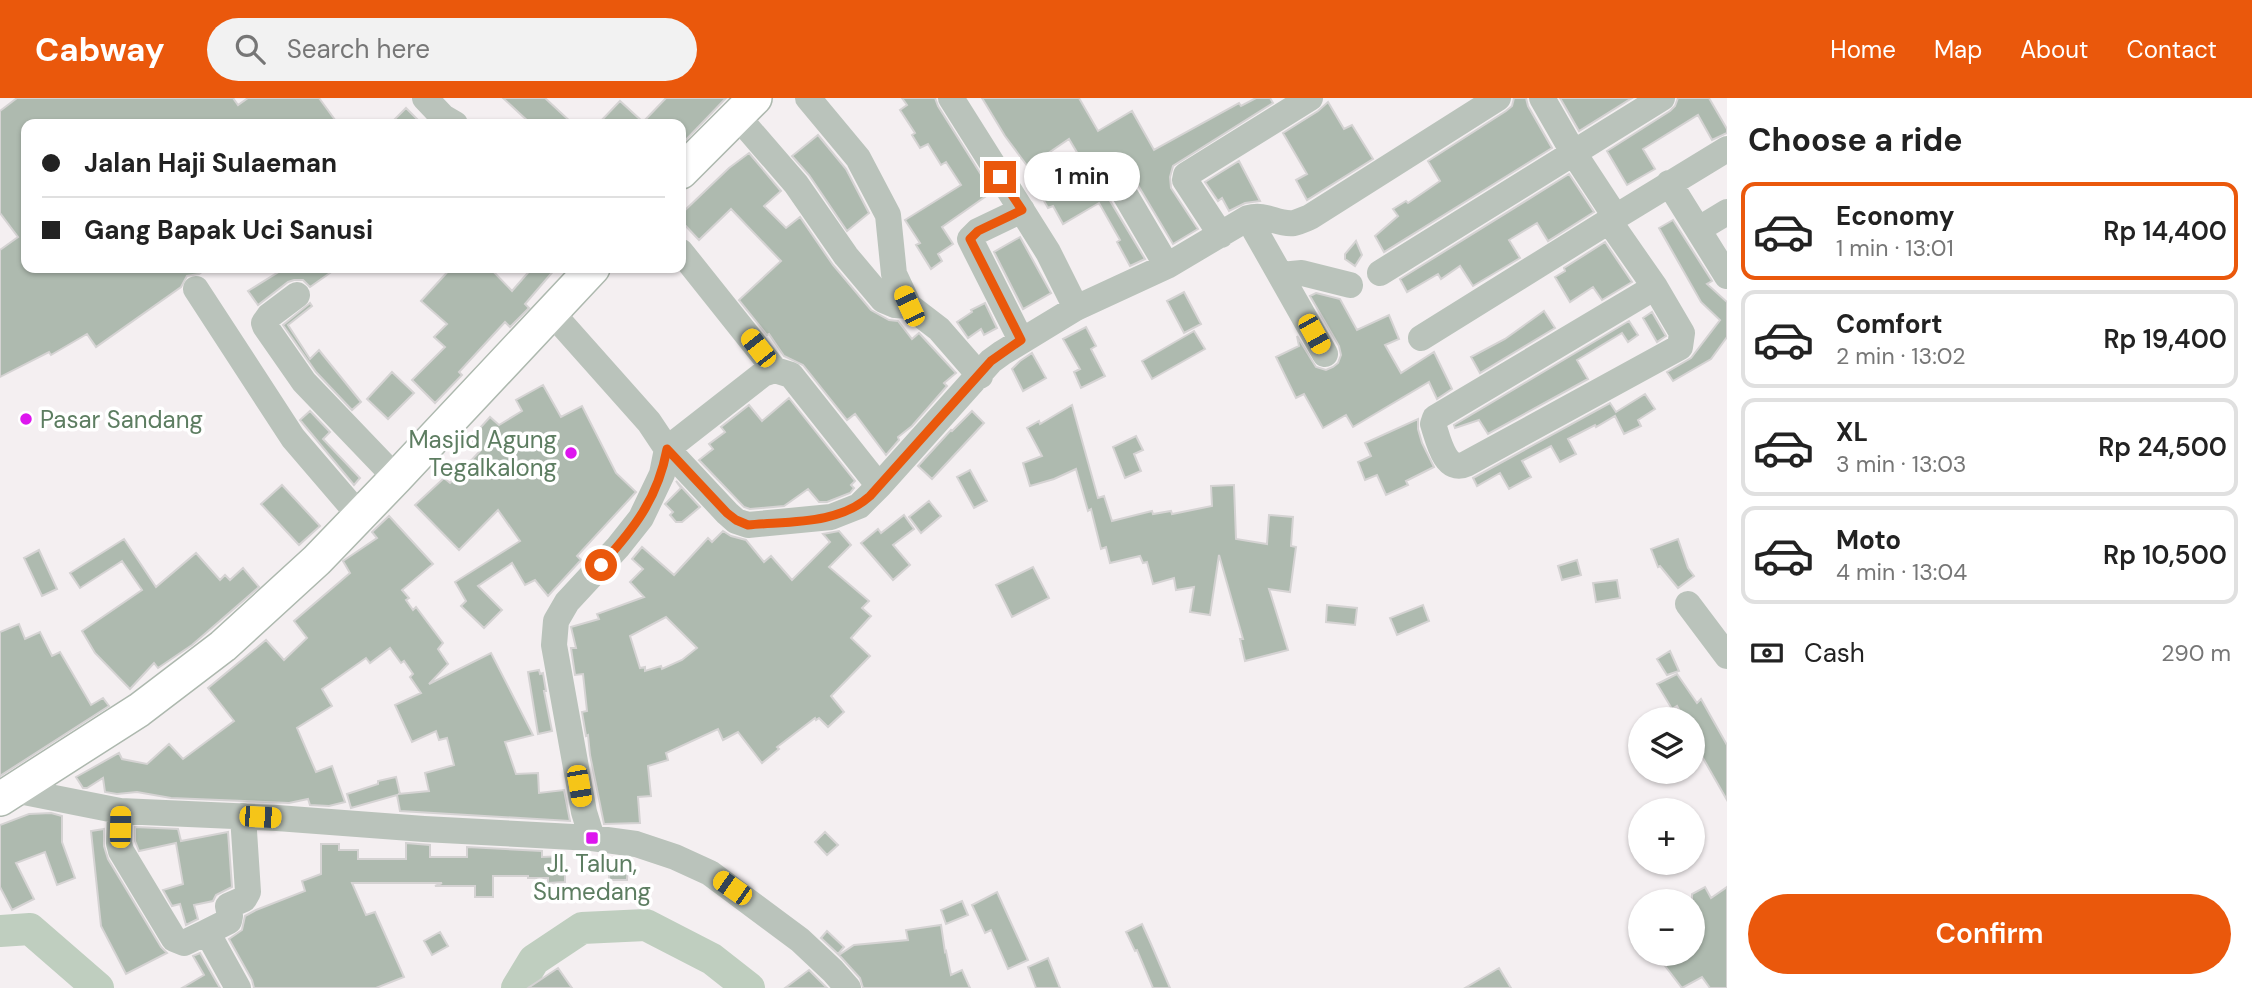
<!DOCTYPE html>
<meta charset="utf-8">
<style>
:root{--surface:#fff;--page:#f2f2f2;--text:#222;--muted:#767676;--line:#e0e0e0;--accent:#ea580c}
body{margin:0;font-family:"DM Sans",sans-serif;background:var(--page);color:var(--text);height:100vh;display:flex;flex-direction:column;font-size:26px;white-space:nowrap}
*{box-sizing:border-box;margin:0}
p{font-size:23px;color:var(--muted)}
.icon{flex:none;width:38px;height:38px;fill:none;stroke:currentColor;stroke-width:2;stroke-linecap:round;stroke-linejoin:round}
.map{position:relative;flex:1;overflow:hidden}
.details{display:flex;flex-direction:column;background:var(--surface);width:525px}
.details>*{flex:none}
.top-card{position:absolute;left:21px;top:21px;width:665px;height:154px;border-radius:14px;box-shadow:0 2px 5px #0004;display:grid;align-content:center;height:154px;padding:0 21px;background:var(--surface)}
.controls{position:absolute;left:1628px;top:609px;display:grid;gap:14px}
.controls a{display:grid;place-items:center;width:77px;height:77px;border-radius:50%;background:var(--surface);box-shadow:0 2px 5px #0004;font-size:35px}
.end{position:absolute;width:32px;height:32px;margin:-16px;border:9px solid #ea580c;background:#fff;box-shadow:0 0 0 4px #fff}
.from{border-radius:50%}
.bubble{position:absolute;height:49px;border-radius:24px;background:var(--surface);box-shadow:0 2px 5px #0004;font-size:23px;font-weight:600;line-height:49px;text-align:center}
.car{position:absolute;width:21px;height:42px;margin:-21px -10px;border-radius:9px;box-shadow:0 0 5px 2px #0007;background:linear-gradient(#f5c518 24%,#345 0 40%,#f5c518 0 76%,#345 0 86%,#f5c518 0)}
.top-card b{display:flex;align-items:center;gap:24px;height:66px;font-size:26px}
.top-card b+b{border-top:2px solid var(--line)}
.top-card i{width:18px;height:18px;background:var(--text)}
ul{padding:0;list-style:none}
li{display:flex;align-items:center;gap:21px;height:98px;margin:0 14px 10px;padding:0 7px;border:4px solid var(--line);border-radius:14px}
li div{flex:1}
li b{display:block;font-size:26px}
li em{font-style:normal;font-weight:600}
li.current{border-color:var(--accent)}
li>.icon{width:63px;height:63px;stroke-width:1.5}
h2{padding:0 21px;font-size:32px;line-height:84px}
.pay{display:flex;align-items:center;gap:18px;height:77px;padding:0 21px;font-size:26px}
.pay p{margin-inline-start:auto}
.cta{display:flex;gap:14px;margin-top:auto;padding:14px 21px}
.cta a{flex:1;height:80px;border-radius:42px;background:var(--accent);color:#fff;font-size:28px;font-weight:600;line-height:80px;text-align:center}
header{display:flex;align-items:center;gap:42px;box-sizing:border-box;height:98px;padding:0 35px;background:var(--accent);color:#fff}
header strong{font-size:33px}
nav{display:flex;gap:38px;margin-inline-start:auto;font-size:24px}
.search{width:490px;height:63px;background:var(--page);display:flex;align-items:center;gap:18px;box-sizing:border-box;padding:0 24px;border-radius:38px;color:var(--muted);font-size:26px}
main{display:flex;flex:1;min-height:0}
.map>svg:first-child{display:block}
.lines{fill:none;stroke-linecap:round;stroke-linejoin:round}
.river{stroke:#bfcebf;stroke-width:32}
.building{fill:#aebaaf;stroke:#d5d3d3;stroke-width:2;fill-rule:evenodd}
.major-casing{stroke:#adb8ae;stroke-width:36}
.minor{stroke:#bac3bb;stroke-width:26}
.major{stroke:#fff;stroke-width:33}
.route{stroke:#ea580c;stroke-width:9}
.poi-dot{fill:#dd16ee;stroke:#fff;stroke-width:2.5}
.labels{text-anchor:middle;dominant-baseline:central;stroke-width:7;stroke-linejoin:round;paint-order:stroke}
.poi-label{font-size:24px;fill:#5d7d61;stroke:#fff;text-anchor:start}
</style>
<header>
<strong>Cabway</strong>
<div class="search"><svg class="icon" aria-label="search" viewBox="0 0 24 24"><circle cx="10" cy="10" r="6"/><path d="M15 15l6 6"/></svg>Search here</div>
<nav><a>Home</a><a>Map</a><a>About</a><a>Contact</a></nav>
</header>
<main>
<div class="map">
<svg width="1727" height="890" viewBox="0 0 1727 890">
<rect width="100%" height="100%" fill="#f4eff1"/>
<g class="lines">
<path class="river" d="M0 833 30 831 98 890
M517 890 534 862 582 830 646 827 712 861 749 890"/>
</g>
<path class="building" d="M17 0H233L238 7 248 0H319L338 26H26V170H207L199 176 187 178 181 189 96 249 87 236 51 257 49 254 0 279V152L18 139 0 115V13Z
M503 0H545L573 26H531Z
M666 0H726L681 47V26H598L620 3 643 24Z
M902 0H935L938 8 992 94 942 129 953 146 938 156 942 163 931 171 916 147 920 145 905 122 961 87 946 64 941 67 928 46 920 50 912 37 915 35 900 12 907 7Z
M982 0H1079L1098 33 1132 13 1154 52 1239 5 1241 8 1256 0H1270L1273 5 1173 68 1170 79 1171 90 1198 131 1173 146 1133 79 1128 75 1121 72 1113 74 1107 80 1104 87 1106 96 1145 161 1130 168 1117 144 1120 142 1099 105 1063 126 1053 108 1048 110 1039 94 1085 68 1069 41 1028 69 1005 38Z
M1514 0H1526L1528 8 1552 50 1384 154 1375 138 1398 118 1393 111 1406 103 1408 105 1440 83 1428 63 1506 13 1512 8Z
M1560 0H1632L1579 33Z
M1678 0H1709L1727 31V35L1712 42 1698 17 1643 51 1655 71 1627 87 1607 53 1670 13 1675 8Z
M1328 4 1344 31 1352 27 1373 61 1307 102 1296 82 1307 76 1283 35 1318 13Z
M406 10 422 26H390Z
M818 37 846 71 869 115 847 133 809 77 792 58Z
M749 55 781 93 764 108 786 130 800 119 833 167 871 212 889 222 898 223 912 241 919 235 956 275 944 285 947 288 912 328 898 339 899 342 886 357 855 316 847 322 803 267 784 258 769 236 767 237 739 202 781 163 731 111 699 142 681 123V116L729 70Z
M1239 63 1260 103 1245 105 1229 113 1222 100 1218 103 1205 84Z
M1569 76 1594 114 1548 143 1537 125 1509 142 1520 160 1473 188 1460 168 1441 181 1438 176 1407 194 1400 181Z
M1673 122 1712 183 1707 186 1727 204V239L1711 261 1673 283 1667 274 1691 260 1720 222 1701 204 1659 130Z
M1020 139 1051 195 1023 211 994 154Z
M1356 143 1362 157 1355 168 1345 161V156Z
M1605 144 1632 184 1602 202 1593 189 1570 204 1555 179 1565 173 1564 170Z
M285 170H337L310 189 303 182H294L288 184 258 207 248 193Z
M451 170H490L512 193 532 170H556L525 206 529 210 510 229 505 224 459 274 462 277 435 305 412 282 445 249 434 239 447 226 421 203Z
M1184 194 1201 226 1184 235 1167 203Z
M1316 195 1340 201 1357 232 1389 217 1399 241 1385 247 1401 275 1434 254 1452 291 1437 301 1429 284 1353 329 1346 317 1323 330 1304 296 1296 300 1276 259 1299 248 1297 238 1316 269 1326 272 1333 269 1338 265 1341 257 1339 248 1310 198Z
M310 205 312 208 288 227 310 261 319 252 361 304 352 312 316 274 283 227Z
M985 205 997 230 984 237 981 231 968 240 957 224 972 214 971 212Z
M1544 213 1555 230 1480 275 1471 259 1505 241Z
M1652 214 1666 238 1657 244 1643 220Z
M1629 223 1638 237 1628 244 1622 235 1577 262 1588 281 1488 336 1479 322 1455 330 1454 327Z
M1086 229 1096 248 1091 251 1105 278 1081 290 1074 274 1080 271 1063 241Z
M1194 233 1205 251 1152 281 1142 263Z
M1032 255 1046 280 1023 293 1012 271 1020 263Z
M392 274 414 295 388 321 367 301Z
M543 287 561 319 582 308 616 375 636 394 577 458 581 462 548 498 535 482 525 487 512 465 478 488 502 512 484 530 461 508 466 503 455 484 520 443 498 412 459 452 415 407 444 380 450 385 481 352 470 341 490 319 499 327 522 313 516 302Z
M1645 296 1655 311 1638 322 1641 328 1624 336 1615 318 1596 329 1595 327 1568 341 1576 356 1560 364 1551 348 1522 363 1531 379 1509 391 1500 375 1477 388 1473 380 1610 305 1616 314Z
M789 300 855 383 851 387 854 390 850 395 827 404H819L808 391 784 408 750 411 744 409 699 362 713 351 709 346 725 334 721 329 749 307 762 323Z
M1072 307 1098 400 1104 398 1112 423 1152 413 1153 416 1171 413 1172 416 1212 408 1211 388 1234 387 1236 441 1267 446 1269 417 1293 419 1291 448 1296 449 1290 494 1269 491 1288 552 1245 563 1240 541H1243L1219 457 1210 517 1190 514 1194 489 1176 492 1174 480 1153 486 1147 464 1143 465 1140 458 1110 465 1106 449 1101 451 1091 411 1088 413 1076 371 1054 381 1030 388 1023 365 1042 358 1027 330 1039 323 1040 326Z
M310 313 330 334 323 341 360 380 354 387 300 322Z
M972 313 984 325 932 381 918 368 951 332 952 333Z
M1418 321V331L1422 345 1434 369 1406 383 1408 387 1386 397 1377 377 1365 382 1358 364 1371 358 1365 345Z
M1136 338 1143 352 1134 356 1141 373 1125 380 1113 349Z
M970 372 987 403 974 410 957 379Z
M676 383 700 409 682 424H676L670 417 673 414 665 406 681 390Z
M282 387 320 428 299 447 261 406Z
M929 403 941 418 921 435 909 419Z
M904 417 914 431 893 447 910 467 893 482 861 445 878 431 881 435Z
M389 418 433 466 402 492 409 500 406 502 413 512 416 509 443 545 438 551 448 566 429 586 491 555 533 637 505 644 516 676 538 675 539 695 564 692 570 723 400 713 397 697 351 710 347 696 378 686V683L396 679 400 696H398L429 693 425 675 454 667 447 640 439 642 436 633 412 644 395 607 421 595 410 579 413 576 404 563 401 565 390 550 370 565 366 560 322 591 332 608 297 630 316 674 332 668 345 704 329 708 310 707 308 701 289 705 171 700 137 694 117 696 105 694 103 680 87 690H83L76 679 119 655 122 661 147 666 169 646 183 661 234 623 208 590 266 542 284 562 307 540 294 523 350 475 343 463 377 440 372 434Z
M723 433 731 438 746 442 764 464 771 458 792 482 830 444 823 436 839 433 851 447 829 469 869 503 862 510 871 518 851 540 870 558 831 598 844 614 828 629 819 620 816 622 815 620 777 649 779 651 762 665 738 634 723 642 718 631 666 655 668 662 648 668 651 698 638 699 640 725 604 726 590 657 588 637 586 638 582 614 587 613 583 576 575 577 571 550H576L571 529 599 521 597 516 644 499 630 484 643 471 632 461 642 449 674 477 708 440 712 444ZM666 519 697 550 682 562 662 571 661 568 645 573V569L640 570 630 538Z
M124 441 156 489 196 455 220 482 225 477 230 482 243 470 259 489 192 547 158 570 154 565 130 591 95 555 82 533 142 492 122 463 80 490 70 475Z
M1678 441 1688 470 1694 478 1678 490 1660 468 1658 469 1651 451Z
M39 452 57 491 42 498 24 460Z
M1577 462 1581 477 1562 482 1558 468Z
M1033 469 1049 500 1012 519 996 487Z
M1617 482 1620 500 1596 504 1593 485Z
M1327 507 1357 510 1355 527 1326 524Z
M1423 507 1429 523 1397 537 1390 520Z
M19 526 25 541 40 534 52 558 60 554 91 607 103 600 109 608 0 678V534Z
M1670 553 1679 573 1667 577 1657 561Z
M539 572 540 576 543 575 546 593H544L552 633 538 636 528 574Z
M1677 576 1697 605 1701 601 1727 647V702L1692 641V621H1684L1677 608 1672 611 1657 586Z
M51 715 62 718V744L75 780 57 787 45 754 16 765 34 801 12 812 0 789V727L29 716Z
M135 729 178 731 181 743 228 734 232 789 216 797 213 803 194 807 198 821 186 827 180 806 172 808 163 792 183 786 176 745 139 753 135 743Z
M104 731V748L108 761 161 849 167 855 126 876 101 828 91 733Z
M825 734 838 747 827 757 815 744Z
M406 745 430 747V759H467V749L542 753V759L565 758V784L548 785V780H528V778H493V799H475V788H435L442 785H352L366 817 375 814 404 879 376 890H254L252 882 229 841 242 832 245 818 256 812 305 793 302 783 321 776V746H339V752H358V761H406Z
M610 761H628L627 782H609Z
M1705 789 1711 800 1727 789V890H1710L1702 879 1682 890 1656 856H1692V796Z
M997 794 1028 862 1008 871 991 832 985 835 972 807Z
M962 803 968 817 946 826 941 812Z
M1142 826 1151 846 1170 890H1153L1137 852 1135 853 1126 834Z
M941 827 945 854 946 853 951 877 962 872 970 890H863L860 880 839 857 854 847 908 842 906 832Z
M827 833 844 849 838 856 821 840Z
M440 834 448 848 432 857 424 843Z
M200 855 220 890H182L204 877 193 858Z
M1048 860 1060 890H1036L1028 869Z
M558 870 572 890H528Z
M1499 870 1511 890H1465Z
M809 872 827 890H785Z"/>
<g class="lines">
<defs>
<path id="major" d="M681 74 755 0
M0 701 139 612 223 548 317 462 396 380 593 170"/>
</defs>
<use href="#major" class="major-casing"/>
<path class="minor" d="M425 0 443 19 455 26
M808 0 858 60 888 117 894 176 909 208 939 231 980 278
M951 0 1048 154 1076 210
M1542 0 1573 54 1615 118
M738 19 796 86 846 158 883 202 895 207 909 208
M1669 85 1727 178
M1120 88 1167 168
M1248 120 1325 256
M1699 131 1727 114
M1221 137 1185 82 1186 77 1310 0
M681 154 775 272
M1380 175 1662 0
M1281 177 1302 175 1350 187
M1655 189 1682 235 1680 249 1466 366C1445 376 1438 341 1433 326L1435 320 1655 189 1609 123 1727 51
M196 191 293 340 359 417
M297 197 269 218 264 225 265 228 304 284 396 380
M552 215 649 324 667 351 662 376 641 420 618 449 567 504 556 523 554 547 584 714 592 740
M1421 240 1609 123
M1021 242 970 141 978 133 1022 112
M879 388 859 408 831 419 748 427 736 423 727 415 667 351 763 276 775 272 791 277 879 388 991 263 1002 255 1076 210 1167 168 1248 120C1267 115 1276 127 1294 125 1299 124 1305 121 1310 119L1498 0
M1688 506 1727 558
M14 692 120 713 277 720 424 731 592 740 636 746 675 759 710 775 800 842 833 873 848 890
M120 713 119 745 121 753 174 841 184 845 207 834 238 890
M207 834 229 823 230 818 228 808 244 801 248 794 243 718"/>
<use href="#major" class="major"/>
</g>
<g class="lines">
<path class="route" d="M601 467C634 431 658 400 667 351L727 415 736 422 748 427C788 423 838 427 870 398L991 263 1021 242 970 141 978 133 1022 112 1000 79"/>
</g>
<g class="poi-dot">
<circle cx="26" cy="321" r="7"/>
<circle cx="571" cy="355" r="7"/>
<rect x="585" y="733" width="14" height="14" rx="3.5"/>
</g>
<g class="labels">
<g class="poi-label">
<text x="40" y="321">Pasar Sandang</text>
<text x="557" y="341" text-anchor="end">Masjid Agung<tspan x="557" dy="28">Tegalkalong</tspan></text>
<text x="592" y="765" text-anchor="middle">Jl. Talun,<tspan x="592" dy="28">Sumedang</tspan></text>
</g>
</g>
</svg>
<div class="controls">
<a><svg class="icon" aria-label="layers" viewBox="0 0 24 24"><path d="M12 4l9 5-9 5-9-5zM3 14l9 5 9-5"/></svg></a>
<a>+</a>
<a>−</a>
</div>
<i class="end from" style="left:601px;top:467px"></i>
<i class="end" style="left:1000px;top:79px"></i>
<div class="bubble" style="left:1024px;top:54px;width:116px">1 min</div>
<i class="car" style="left:909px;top:208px;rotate:335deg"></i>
<i class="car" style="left:1314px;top:236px;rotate:151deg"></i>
<i class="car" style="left:758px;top:250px;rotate:322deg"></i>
<i class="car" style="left:579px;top:688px;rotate:170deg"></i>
<i class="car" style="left:260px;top:719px;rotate:93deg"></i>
<i class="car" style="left:120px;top:729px;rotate:1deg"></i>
<i class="car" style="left:732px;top:790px;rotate:305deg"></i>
<div class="top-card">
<b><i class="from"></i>Jalan Haji Sulaeman</b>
<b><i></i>Gang Bapak Uci Sanusi</b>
</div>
</div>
<section class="details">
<h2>Choose a ride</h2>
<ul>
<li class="current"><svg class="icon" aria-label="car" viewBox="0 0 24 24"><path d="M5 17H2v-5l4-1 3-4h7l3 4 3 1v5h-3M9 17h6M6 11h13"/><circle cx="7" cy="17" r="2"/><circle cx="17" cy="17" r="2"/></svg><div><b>Economy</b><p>1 min · 13:01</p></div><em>Rp 14,400</em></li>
<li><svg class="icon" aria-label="car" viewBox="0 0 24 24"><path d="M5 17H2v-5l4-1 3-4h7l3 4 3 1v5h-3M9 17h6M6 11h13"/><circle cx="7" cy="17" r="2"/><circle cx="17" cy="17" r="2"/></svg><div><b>Comfort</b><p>2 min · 13:02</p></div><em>Rp 19,400</em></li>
<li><svg class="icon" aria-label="car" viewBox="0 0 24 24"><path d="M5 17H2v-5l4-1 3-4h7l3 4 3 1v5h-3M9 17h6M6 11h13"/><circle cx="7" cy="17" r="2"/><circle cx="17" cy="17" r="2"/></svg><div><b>XL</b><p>3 min · 13:03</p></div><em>Rp 24,500</em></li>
<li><svg class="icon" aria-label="car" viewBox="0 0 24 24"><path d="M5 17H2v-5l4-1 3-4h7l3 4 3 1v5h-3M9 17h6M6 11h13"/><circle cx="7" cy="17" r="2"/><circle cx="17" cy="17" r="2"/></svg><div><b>Moto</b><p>4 min · 13:04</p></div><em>Rp 10,500</em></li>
</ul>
<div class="pay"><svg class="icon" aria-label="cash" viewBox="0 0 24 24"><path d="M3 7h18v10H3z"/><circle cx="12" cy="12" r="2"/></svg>Cash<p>290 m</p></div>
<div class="cta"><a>Confirm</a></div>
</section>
</main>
